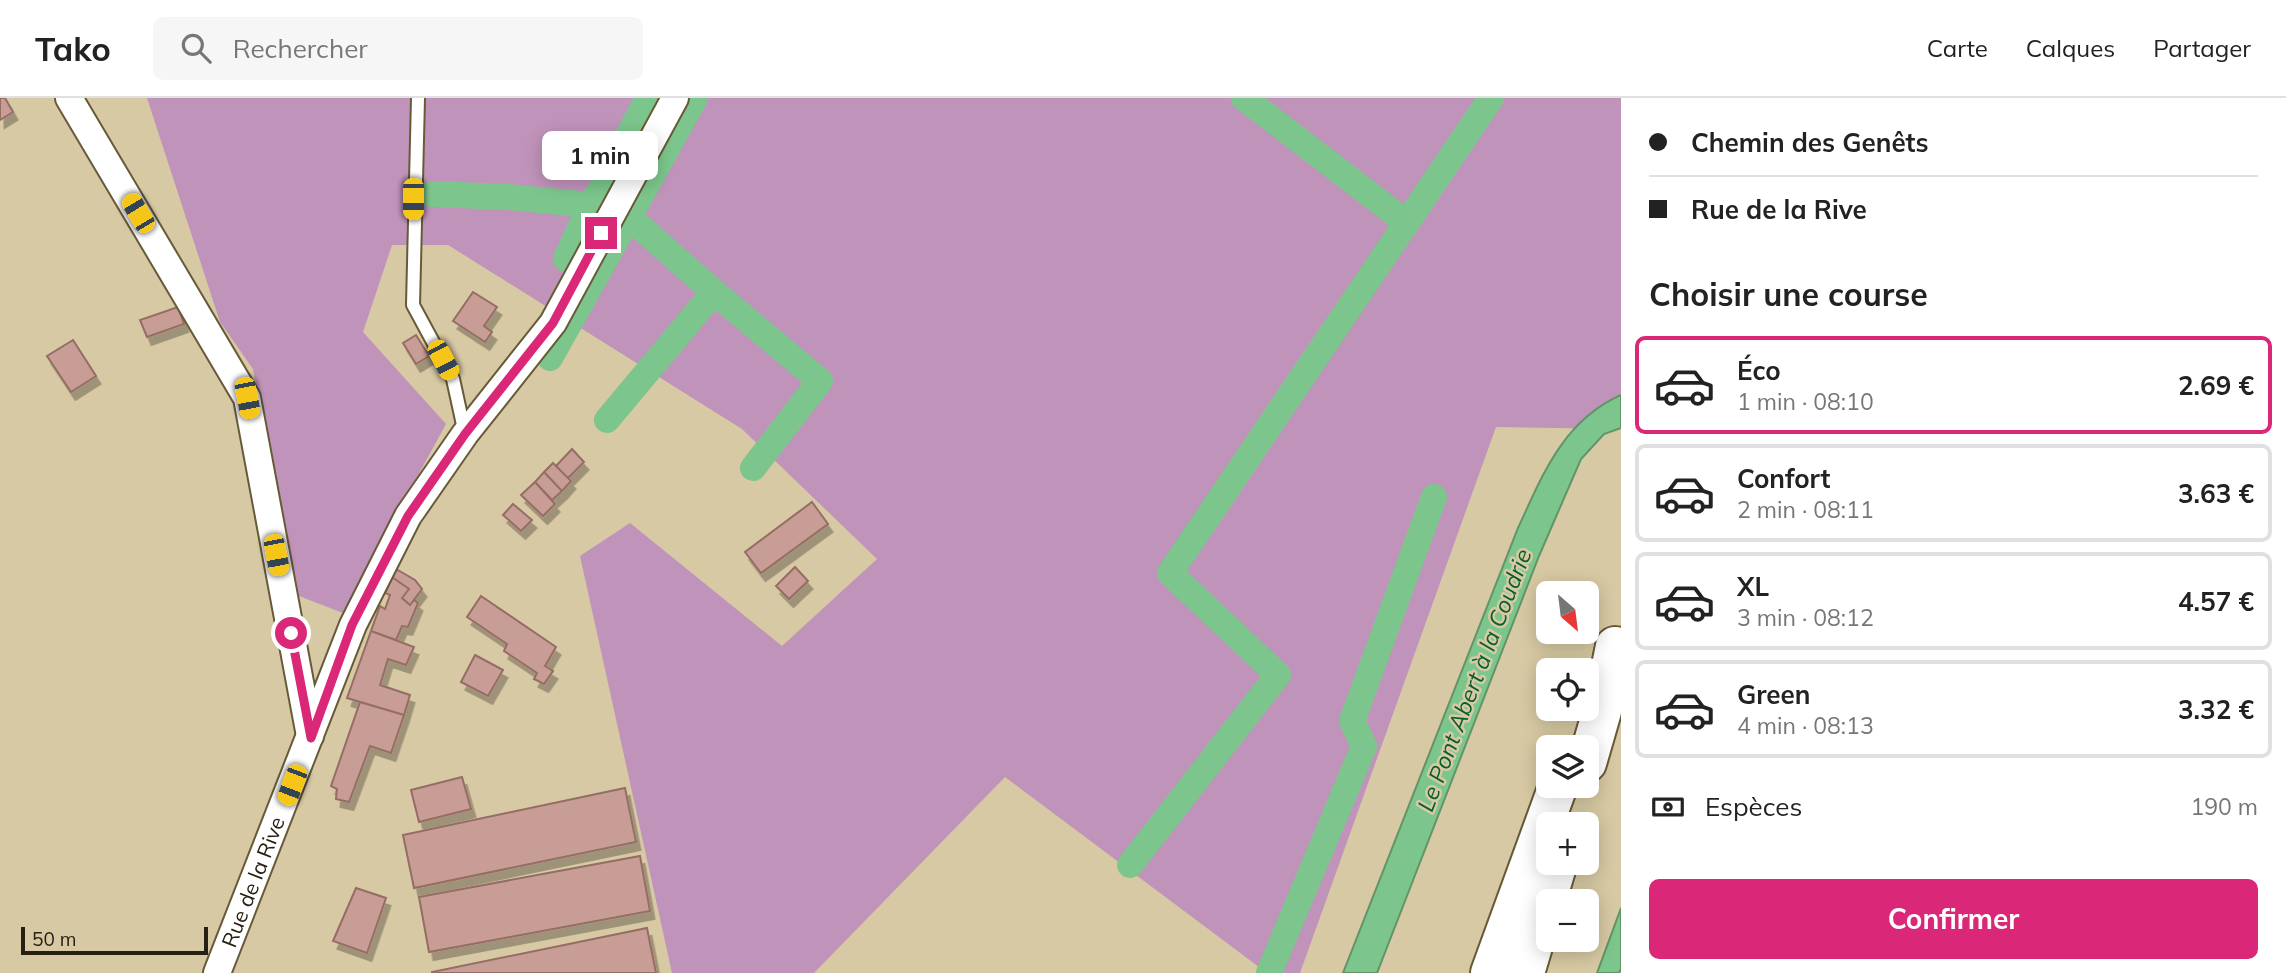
<!DOCTYPE html>
<html lang="fr">
<meta charset="utf-8">
<style>
:root{--surface:#fff;--page:#f6f6f6;--text:#222;--muted:#767676;--line:#e0e0e0;--accent:#db2777}
body{margin:0;font-family:Mulish,sans-serif;background:var(--page);color:var(--text);height:100vh;display:flex;flex-direction:column;font-size:26px;white-space:nowrap}
*{box-sizing:border-box;margin:0}
p{font-size:23px;color:var(--muted)}
.icon{flex:none;width:38px;height:38px;fill:none;stroke:currentColor;stroke-width:2;stroke-linecap:round;stroke-linejoin:round}
.map{position:relative;flex:1;overflow:hidden}
.panel{display:flex;flex-direction:column;background:var(--surface);width:665px}
.panel>*{flex:none}
.banner{display:grid;align-content:center;height:154px;padding:0 28px;background:var(--surface)}
.needle{width:46px;rotate:152deg}
.fabs{position:absolute;left:1536px;top:483px;display:grid;gap:14px}
.fabs a{display:grid;place-items:center;width:63px;height:63px;border-radius:10px;background:var(--surface);box-shadow:0 4px 18px #0003;font-size:35px}
.scale{position:absolute;left:21px;bottom:18px;width:187px;box-sizing:border-box;padding-left:7px;border:4px solid #262012;border-top:0;font-size:19px;line-height:24px;white-space:nowrap;color:#262012;-webkit-text-stroke:5px #d7c9a3;paint-order:stroke}
.end{position:absolute;width:32px;height:32px;margin:-16px;border:9px solid #db2777;background:#fff;box-shadow:0 0 0 4px #fff}
.from{border-radius:50%}
.bubble{position:absolute;height:49px;border-radius:10px;background:var(--surface);box-shadow:0 4px 18px #0003;font-size:23px;font-weight:700;line-height:49px;text-align:center}
.car{position:absolute;width:21px;height:42px;margin:-21px -10px;border-radius:9px;box-shadow:0 0 5px 2px #0007;background:linear-gradient(#f5c518 24%,#345 0 40%,#f5c518 0 76%,#345 0 86%,#f5c518 0)}
.banner b{display:flex;align-items:center;gap:24px;height:66px;font-size:26px}
.banner b+b{border-top:2px solid var(--line)}
.banner i{width:18px;height:18px;background:var(--text)}
ul{padding:0;list-style:none}
li{display:flex;align-items:center;gap:21px;height:98px;margin:0 14px 10px;padding:0 14px;border:4px solid var(--line);border-radius:10px}
li div{flex:1}
li b{display:block;font-size:26px}
li em{font-style:normal;font-weight:700}
li.active{border-color:var(--accent)}
li>.icon{width:63px;height:63px;stroke-width:1.5}
h2{padding:0 28px;font-size:32px;line-height:84px}
.pay{display:flex;align-items:center;gap:18px;height:77px;padding:0 28px;font-size:26px}
.pay p{margin-inline-start:auto}
.action{display:flex;gap:14px;margin-top:auto;padding:14px 28px}
.action a{flex:1;height:80px;border-radius:10px;background:var(--accent);color:#fff;font-size:28px;font-weight:700;line-height:80px;text-align:center}
header{display:flex;align-items:center;gap:42px;box-sizing:border-box;height:98px;padding:0 35px;background:var(--surface);border-bottom:2px solid var(--line)}
header strong{font-size:33px}
nav{display:flex;gap:38px;margin-inline-start:auto;font-size:24px}
.search{width:490px;height:63px;background:var(--page);display:flex;align-items:center;gap:18px;box-sizing:border-box;padding:0 24px;border-radius:10px;color:var(--muted);font-size:26px}
main{display:flex;flex:1;min-height:0}
.map>svg:first-child{display:block}
.green{fill:#c093bb}
.water{fill:#7cc68d;stroke:#629468;stroke-width:2}
.lines{fill:none;stroke-linecap:round;stroke-linejoin:round}
.canal{stroke:#7cc68d;stroke-width:26}
.building{fill:#c89d95;stroke:#956d65;stroke-width:2;filter:url(#shadow)}
.lane-casing{stroke:#675a38;stroke-width:16}
.street-casing{stroke:#675a38;stroke-width:30}
.highway-casing{stroke:#675a38;stroke-width:42}
.lane{stroke:#fff;stroke-width:12}
.street{stroke:#fff;stroke-width:26}
.highway{stroke:#fff;stroke-width:38}
.route{stroke:#db2777;stroke-width:9}
.labels{text-anchor:middle;dominant-baseline:central;stroke-width:5;stroke-linejoin:round;paint-order:stroke}
.street-label{font-size:21px;fill:#262012;stroke:#d7c9a3}
.water-label{font-size:23px;font-style:italic;fill:#095f2c;stroke:#d7c9a3}
</style>
<header>
<strong>Tako</strong>
<div class="search"><svg class="icon" aria-label="search" viewBox="0 0 24 24"><circle cx="10" cy="10" r="6"/><path d="M15 15l6 6"/></svg>Rechercher</div>
<nav><a>Carte</a><a>Calques</a><a>Partager</a></nav>
</header>
<main>
<div class="map">
<svg width="1621" height="875" viewBox="0 0 1621 875">
<defs>
<filter id="shadow"><feDropShadow dx="4.5" dy="8" stdDeviation="0" flood-color="#0004"/></filter>
</defs>
<rect width="100%" height="100%" fill="#d7c9a3"/>
<path class="green" d="M147 0H1621V331L1496 329 1300 875H1267L1005 679 814 875H672L580 458 630 425 782 548 877 461 742 331 448 147H392L363 234 446 326 343 515 299 498 253 271 220 224Z"/>
<path class="water" d="M1621 297V330L1604 336 1581 361 1539 458 1377 875H1343L1518 430C1543 376 1563 323 1621 297Z
M1621 810V871L1619 875H1597Z"/>
<g class="lines">
<path class="canal" d="M1244 0 1407 125
M616 61 648 0
M431 96 508 99 590 107 566 161
M590 107 606 84
M629 119 695 0
M550 260 629 119 714 194
M607 322 714 194 820 283 753 370
M1130 767 1278 577 1170 475 1491 0
M1269 875 1364 648 1352 623 1434 399"/>
</g>
<path class="building" d="M0 0H5L13 14 0 22Z
M473 194 497 209 484 228 492 234 485 244 453 223Z
M178 209 184 226 147 239 140 222Z
M416 237 429 258 416 266 403 245Z
M73 242 96 278 71 294 47 258Z
M572 351 584 364 568 380 556 368Z
M553 365 571 383 562 393 544 374Z
M544 374 562 393 552 402 535 384Z
M535 384 555 406 543 418 521 397Z
M812 404 828 426 761 475 745 454Z
M513 406 532 422 521 433 503 417Z
M795 469 808 483 789 501 776 488Z
M396 471 415 482 422 491 410 507 402 500 409 491 392 479Z
M392 479 409 491 402 500 410 507 414 502 418 505 408 529 402 528 396 542 371 533 380 508 385 511 390 497 385 495Z
M481 498 556 549 545 568 553 573 544 586 534 581 537 575 504 553 507 546 467 519Z
M371 533 414 549 406 567 388 561 380 587 410 597 404 617 347 600Z
M475 557 503 572 488 598 461 584Z
M360 604 404 617 391 655 370 648 349 704 336 701 337 691 331 688Z
M462 679 471 711 419 724 411 692Z
M625 690 636 744 414 790 403 737Z
M640 758 650 813 429 854 419 799Z
M356 790 386 800 367 855 333 843Z
M647 830 656 875H432V874Z"/>
<g class="lines">
<defs>
<path id="lane" d="M418 0 413 207 453 281 465 336"/>
<g id="street">
<path d="M69 0 247 300 310 638"/>
<path id="s1" d="M217 875 353 527 408 418 465 336 553 225 675 0"/>
</g>
<path id="highway" d="M1587 665 1602 613 1615 548
M1490 875 1558 688
M1525 875 1558 765"/>
</defs>
<use href="#lane" class="lane-casing"/>
<use href="#street" class="street-casing"/>
<use href="#highway" class="highway-casing"/>
<use href="#lane" class="lane"/>
<use href="#street" class="street"/>
<use href="#highway" class="highway"/>
</g>
<g class="lines">
<path class="route" d="M291 535 311 640 352 527 408 418 465 336 553 225 601 135"/>
</g>
<g class="labels">
<g class="street-label">
<text stroke="none"><textPath href="#s1" startOffset="98">Rue de la Rive</textPath></text>
</g>
<g class="water-label">
<text transform="translate(1474 582) rotate(-69)">Le Pont Abert à la Coudrie</text>
</g>
</g>
</svg>
<div class="fabs">
<a><svg class="needle" viewBox="-14 -14 28 28"><path d="M0-13l5 13h-10z" fill="#e53935"/><path d="M0 13l5-13h-10z" fill="#767676"/></svg></a>
<a><svg class="icon" aria-label="locate" viewBox="0 0 24 24"><circle cx="12" cy="12" r="6"/><path d="M12 2v4M12 18v4M2 12h4M18 12h4"/></svg></a>
<a><svg class="icon" aria-label="layers" viewBox="0 0 24 24"><path d="M12 4l9 5-9 5-9-5zM3 14l9 5 9-5"/></svg></a>
<a>+</a>
<a>−</a>
</div>
<div class="scale">50 m</div>
<i class="end from" style="left:291px;top:535px"></i>
<i class="end" style="left:601px;top:135px"></i>
<div class="bubble" style="left:542px;top:33px;width:116px">1 min</div>
<i class="car" style="left:413px;top:101px;rotate:180deg"></i>
<i class="car" style="left:138px;top:115px;rotate:329deg"></i>
<i class="car" style="left:443px;top:262px;rotate:152deg"></i>
<i class="car" style="left:247px;top:300px;rotate:169deg"></i>
<i class="car" style="left:276px;top:457px;rotate:169deg"></i>
<i class="car" style="left:292px;top:687px;rotate:201deg"></i>
</div>
<section class="panel">
<div class="banner">
<b><i class="from"></i>Chemin des Genêts</b>
<b><i></i>Rue de la Rive</b>
</div>
<h2>Choisir une course</h2>
<ul>
<li class="active"><svg class="icon" aria-label="car" viewBox="0 0 24 24"><path d="M5 17H2v-5l4-1 3-4h7l3 4 3 1v5h-3M9 17h6M6 11h13"/><circle cx="7" cy="17" r="2"/><circle cx="17" cy="17" r="2"/></svg><div><b>Éco</b><p>1 min · 08:10</p></div><em>2.69 €</em></li>
<li><svg class="icon" aria-label="car" viewBox="0 0 24 24"><path d="M5 17H2v-5l4-1 3-4h7l3 4 3 1v5h-3M9 17h6M6 11h13"/><circle cx="7" cy="17" r="2"/><circle cx="17" cy="17" r="2"/></svg><div><b>Confort</b><p>2 min · 08:11</p></div><em>3.63 €</em></li>
<li><svg class="icon" aria-label="car" viewBox="0 0 24 24"><path d="M5 17H2v-5l4-1 3-4h7l3 4 3 1v5h-3M9 17h6M6 11h13"/><circle cx="7" cy="17" r="2"/><circle cx="17" cy="17" r="2"/></svg><div><b>XL</b><p>3 min · 08:12</p></div><em>4.57 €</em></li>
<li><svg class="icon" aria-label="car" viewBox="0 0 24 24"><path d="M5 17H2v-5l4-1 3-4h7l3 4 3 1v5h-3M9 17h6M6 11h13"/><circle cx="7" cy="17" r="2"/><circle cx="17" cy="17" r="2"/></svg><div><b>Green</b><p>4 min · 08:13</p></div><em>3.32 €</em></li>
</ul>
<div class="pay"><svg class="icon" aria-label="cash" viewBox="0 0 24 24"><path d="M3 7h18v10H3z"/><circle cx="12" cy="12" r="2"/></svg>Espèces<p>190 m</p></div>
<div class="action"><a>Confirmer</a></div>
</section>
</main>
